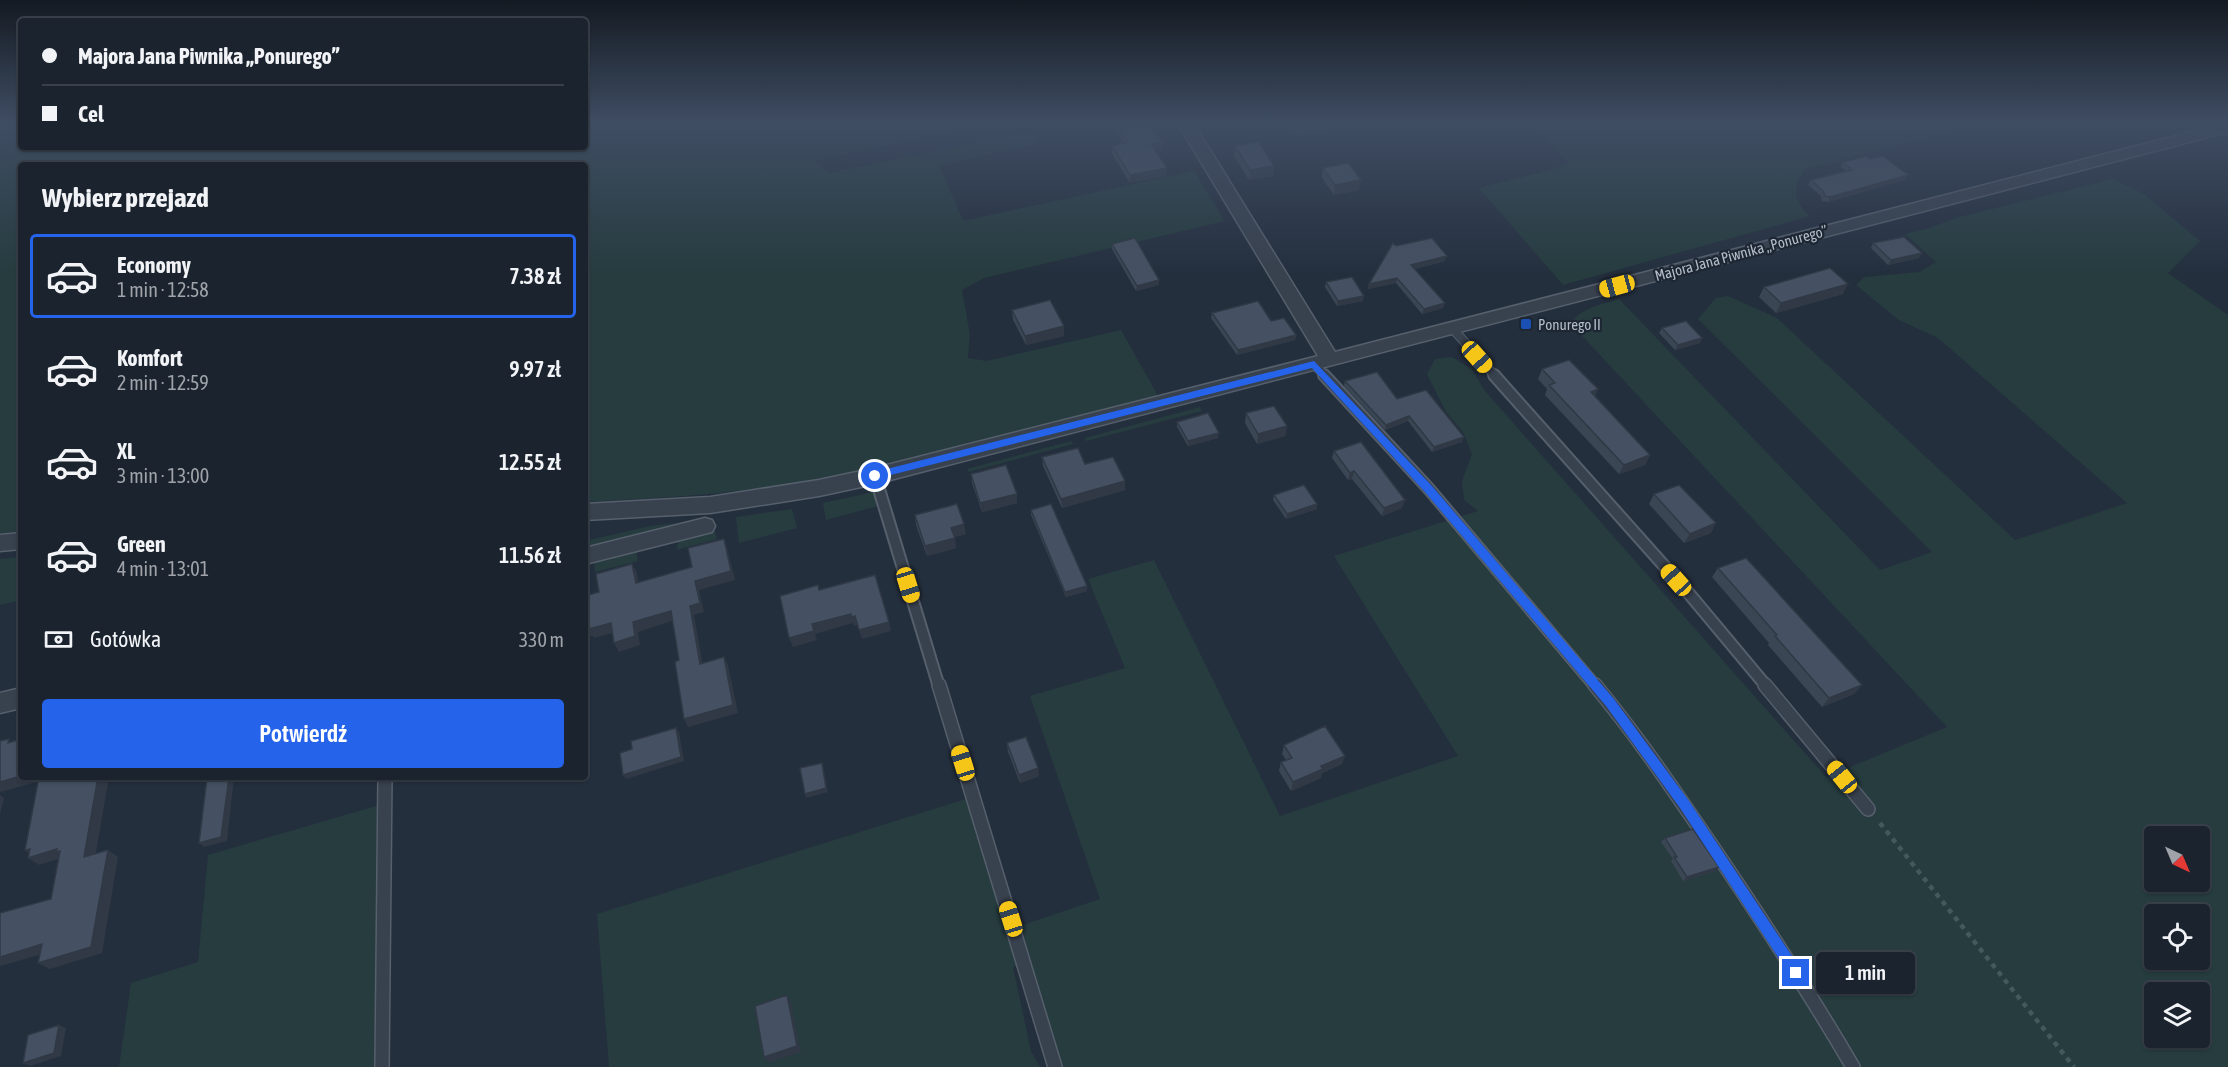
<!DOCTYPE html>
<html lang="pl">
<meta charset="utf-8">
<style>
:root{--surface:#1b232e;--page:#242b36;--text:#f1f3f6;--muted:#a0a4aa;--line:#39404a;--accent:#2563eb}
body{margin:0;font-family:"Asap Condensed",sans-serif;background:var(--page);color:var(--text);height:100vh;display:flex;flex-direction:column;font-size:22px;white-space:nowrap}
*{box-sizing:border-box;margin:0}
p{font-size:20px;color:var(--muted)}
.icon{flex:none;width:33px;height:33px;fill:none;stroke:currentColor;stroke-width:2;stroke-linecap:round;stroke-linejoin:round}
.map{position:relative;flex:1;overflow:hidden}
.panel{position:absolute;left:18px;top:162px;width:570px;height:618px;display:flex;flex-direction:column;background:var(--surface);border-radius:6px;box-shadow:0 2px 4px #0004,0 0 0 2px var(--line)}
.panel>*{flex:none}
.guide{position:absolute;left:18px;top:18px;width:570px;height:132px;border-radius:6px;box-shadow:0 2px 4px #0004,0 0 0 2px var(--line);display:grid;align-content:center;height:132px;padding:0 24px;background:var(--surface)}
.needle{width:39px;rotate:136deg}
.buttons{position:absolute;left:2144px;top:826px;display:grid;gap:12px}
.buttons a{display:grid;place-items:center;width:66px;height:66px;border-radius:6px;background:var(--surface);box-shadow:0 2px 4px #0004,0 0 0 2px var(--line);font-size:30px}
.end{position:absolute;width:27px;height:27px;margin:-14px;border:8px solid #2563eb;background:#fff;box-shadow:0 0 0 3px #fff}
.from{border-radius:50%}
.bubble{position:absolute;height:42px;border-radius:6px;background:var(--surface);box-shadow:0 2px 4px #0004,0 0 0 2px var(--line);font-size:20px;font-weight:600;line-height:42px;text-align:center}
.car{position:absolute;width:18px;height:36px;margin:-18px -9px;border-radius:8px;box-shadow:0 0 4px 2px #0007;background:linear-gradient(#f5c518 24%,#345 0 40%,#f5c518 0 76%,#345 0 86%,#f5c518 0)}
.guide b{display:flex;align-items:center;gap:21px;height:57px;font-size:22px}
.guide b+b{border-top:2px solid var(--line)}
.guide i{width:15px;height:15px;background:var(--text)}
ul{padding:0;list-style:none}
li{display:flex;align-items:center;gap:18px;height:84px;margin:0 12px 9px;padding:0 12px;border:3px solid transparent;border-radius:6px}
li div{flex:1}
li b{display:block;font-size:22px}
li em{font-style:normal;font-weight:600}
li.on{border-color:var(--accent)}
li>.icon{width:54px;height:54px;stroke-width:1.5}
h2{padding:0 24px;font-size:27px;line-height:72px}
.pay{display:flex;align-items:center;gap:15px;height:66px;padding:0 24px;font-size:22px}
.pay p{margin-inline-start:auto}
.button{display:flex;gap:12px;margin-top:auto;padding:12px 24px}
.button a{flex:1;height:69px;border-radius:6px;background:var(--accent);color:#fff;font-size:24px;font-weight:600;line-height:69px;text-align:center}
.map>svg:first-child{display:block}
.green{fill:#263c3f;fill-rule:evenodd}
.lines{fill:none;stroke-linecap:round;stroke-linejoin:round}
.lane-far2-casing{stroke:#565f6c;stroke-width:10}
.lane-far1-casing{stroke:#565f6c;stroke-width:14}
.lane-casing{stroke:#565f6c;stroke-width:16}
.street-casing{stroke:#565f6c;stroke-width:3}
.path{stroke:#44595c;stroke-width:4.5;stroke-dasharray:5 5;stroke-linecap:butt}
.lane-far2{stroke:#38414e;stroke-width:8}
.lane-far1{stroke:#38414e;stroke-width:10}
.lane{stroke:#38414e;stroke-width:13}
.street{fill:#38414e;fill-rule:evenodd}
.wall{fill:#3b4654}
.shaded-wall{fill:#303945}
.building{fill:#455162;stroke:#303945;stroke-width:1.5}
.route{fill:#2563eb}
.transit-dot{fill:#1a4fb4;stroke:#1d2633;stroke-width:2}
.labels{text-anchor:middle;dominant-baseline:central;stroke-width:4.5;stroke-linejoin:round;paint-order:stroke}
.street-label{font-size:15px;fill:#b4bcc9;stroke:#1d2633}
.poi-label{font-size:15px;fill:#b4bcc9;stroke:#1d2633;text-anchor:start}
</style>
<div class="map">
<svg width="2228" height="1067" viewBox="0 0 2228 1067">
<rect width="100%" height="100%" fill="#242f3e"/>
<path class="green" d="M0 124H21V147H585V124H965L967 129 815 160 828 173 1030 132 1036 144 939 165 963 221 1194 171 1225 221 984 278 962 290 970 335 968 358 987 361 1121 330 1157 394 1155 398C1045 425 936 459 824 479 745 493 665 498 585 502V165H21V531L0 534Z
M1531 124H1980L1805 169C1792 188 1793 201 1810 216L1563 285 1479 188 1561 167 1568 162Z
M2113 179 2144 194 2200 241 2168 273 2228 315V1067H1051L1021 964 1013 967 1031 1051 1040 1067H609L597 914 969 798 1008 930 1100 899 1030 696 1125 668 1088 579 1154 560 1280 816 1458 756 1334 556 1478 511 1464 500 1462 481 1472 454 1463 432 1446 412 1427 374 1435 359 1452 357 1472 370 1485 391 1826 777 1947 727 1571 324C1579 308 1603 304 1619 299L1880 570 1932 552 1698 319 1716 298 1728 296 1777 318 2015 540 2127 503 1938 338 1899 320 1856 285 1864 277 1919 272 1936 262 1905 234 1926 229 1960 217ZM2154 837H2199V882H2154ZM2154 915H2199V960H2154ZM2154 993H2199V1038H2154Z
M1200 407 1202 411 1090 440 1086 441 1085 438Z
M1071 441 1073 444 969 472 967 469Z
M873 492 878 506 826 520 823 503Z
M792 509 797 528 739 543 736 517Z
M712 519 717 539 676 550 680 538 706 524 636 535 585 548V541L650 526Z
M636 550 638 561 595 572 594 561Z
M21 557V600L0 605V559Z
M383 804 382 1067H119L131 983 198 962 208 855Z"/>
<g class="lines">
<defs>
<path id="lane-far2" d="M1452 328 1496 377
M1314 364 1326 377"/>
<path id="lane-far1" d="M1324 375 1429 489 1596 687
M1494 375 1691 596 1767 687
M875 476 939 687"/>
<path id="lane" d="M939 685 1055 1067
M1595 685C1634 732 1669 783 1703 833 1755 909 1806 987 1853 1067
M1765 685 1868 809
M382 1067 385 777"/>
<path id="street" d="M1178 124H1194L1335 352 2222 124H2228V132L875 484 819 496 710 513 585 520V504L710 497 819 480 875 468 1318 356Z
M705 518 712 520 715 526 712 532 585 564V548Z
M21 533V549L0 551V535Z
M21 688V708L0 713V693Z"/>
</defs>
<use href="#lane-far2" class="lane-far2-casing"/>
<use href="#lane-far1" class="lane-far1-casing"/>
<use href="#lane" class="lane-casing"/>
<use href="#street" class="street-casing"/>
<path class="path" d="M1880 823 2074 1067"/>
<use href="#lane-far2" class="lane-far2"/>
<use href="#lane-far1" class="lane-far1"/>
<use href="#lane" class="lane"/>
<use href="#street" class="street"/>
</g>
<path class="wall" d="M1111 124H1150L1162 142V150L1156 152 1166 176 1130 183 1112 154V146L1123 143Z
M1283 124H1330L1328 132 1300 138 1289 126H1285Z
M1235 146 1274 166 1273 176 1249 180 1234 156Z
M1870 159 1908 175 1905 180 1828 202 1822 201 1821 196 1808 185 1811 180 1846 171 1841 167 1843 162Z
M1323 168 1359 190 1334 195 1322 178Z
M1873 243 1919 258 1888 265 1871 248Z
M1112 244 1159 285 1136 291 1112 249Z
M1396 246 1445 261 1415 269 1445 303 1443 308 1422 314 1396 283 1368 289 1369 284Z
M1326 282 1363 301 1337 306 1325 287Z
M1764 287 1843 294 1776 313 1759 297Z
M1012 310 1064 326V336L1026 345 1013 320Z
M1212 313 1271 321 1296 335 1295 340 1237 355 1211 318Z
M1662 328 1702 338 1700 343 1675 350 1659 333Z
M1542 369 1598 389 1595 396 1650 455 1645 465 1619 474 1545 395 1547 389 1538 379Z
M1345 381 1397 399 1462 442 1432 452 1408 421 1385 430 1344 386Z
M1246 413 1287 426 1285 436 1257 444 1245 423Z
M1177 422 1218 438 1188 446 1177 427Z
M1334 451 1402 508 1382 516 1352 479 1348 480 1332 458Z
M1042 457 1085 464 1125 490 1062 508 1043 466Z
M971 474 1017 503 982 512 972 483Z
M1654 494 1711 533 1684 543 1649 504Z
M1274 495 1317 504V509L1286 519 1273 500Z
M1031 510 1087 591 1066 597 1031 515Z
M915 515 966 534 954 537 956 548 927 556 916 525Z
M1718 568 1862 685 1854 694 1822 707 1768 645 1769 643 1712 577Z
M1007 743 1039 776 1020 783 1008 752Z
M1284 745 1342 764 1322 773 1321 778 1291 791 1279 771 1281 762 1286 760 1282 754Z
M1665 838 1716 871 1683 881 1671 861 1673 859 1661 842Z"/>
<path class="shaded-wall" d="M1330 124 1328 132 1300 138 1301 131Z
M1162 142V150L1151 153V144Z
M1274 166 1273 176 1249 180 1250 170Z
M1167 168 1166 176 1130 183V175Z
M1908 175 1905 180 1828 202 1830 197Z
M1361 180 1359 190 1334 195 1335 185Z
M1922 253 1919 258 1888 265 1891 260Z
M1447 256 1445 261 1410 270 1411 265Z
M1397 278 1396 283 1368 289 1369 284Z
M1159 280V285L1136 291 1137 286Z
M1848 284 1843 294 1776 313 1781 303Z
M1364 296 1363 301 1337 306 1338 301Z
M1445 303 1443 308 1422 314 1424 309Z
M1064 326V336L1026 345 1025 336Z
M1296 335 1295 340 1237 355 1238 350Z
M1702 338 1700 343 1675 350 1678 345Z
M1598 389 1594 399 1591 392Z
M1409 416 1408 421 1385 430 1386 425Z
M1287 426 1285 436 1257 444 1258 434Z
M1219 433 1218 438 1188 446V441Z
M1464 437 1462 442 1432 452 1434 447Z
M1650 455 1645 465 1619 474 1624 465Z
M1354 471 1352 479 1348 480 1350 473Z
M1125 481V490L1062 508 1061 499Z
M1017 494V503L982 512 980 503Z
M1405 500 1402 508 1382 516 1384 508Z
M1317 504V509L1286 519 1287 514Z
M1716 523 1711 533 1684 543 1690 534Z
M964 524 966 534 952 538 951 528Z
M955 538 956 548 927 556 925 546Z
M724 539 727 548 735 580 699 590 704 612 694 615 704 672 700 664 690 606 695 581Z
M632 564 637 573 640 593 636 583Z
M1087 586V591L1066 597 1065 592Z
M671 611 675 620 638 632 640 645 619 652 614 643 633 622Z
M851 614 855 616 858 625 854 626 853 623 815 634 817 640 793 647 789 638 812 624Z
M889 622 891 631 862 639 859 630Z
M611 623 616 632 594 638 593 636 585 638V628Z
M724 657 728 665 738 713 688 727 684 719Z
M1862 685 1854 694 1822 707 1829 698Z
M676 728 679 732 684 761 626 779 623 775Z
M1345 756 1342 764 1322 773 1321 778 1291 791 1293 782 1321 766Z
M822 763 828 792 806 798 805 794Z
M1038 768 1039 776 1020 783 1019 775Z
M21 776V777H50L51 778 0 792V782Z
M98 777H109L94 864 84 857Z
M229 777H234L227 841 204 847 199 843Z
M0 795 4 798 0 814Z
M30 849H57L67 859 64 857 39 865 28 858 34 856 25 850Z
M108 850 118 857 102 953 50 969 38 963Z
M1719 867 1716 871 1683 881 1687 877Z
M42 944 53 951 0 966V957Z
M787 995 791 1002 801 1052 769 1063 764 1057Z
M59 1025 66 1028 61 1056 30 1066 23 1063Z"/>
<path class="building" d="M1116 124H1150L1162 142 1151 144 1167 168 1130 175 1112 146 1128 142Z
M1295 124H1330L1301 131Z
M1259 142 1274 166 1250 170 1235 146Z
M1867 156 1870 159 1883 156 1908 175 1830 197 1825 196 1823 191 1811 180 1852 170 1843 162Z
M1348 163 1361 180 1335 185 1323 168Z
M1904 237 1922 253 1891 260 1873 243Z
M1135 238 1159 280 1137 286 1112 244Z
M1432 238 1447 256 1411 265 1445 303 1424 309 1397 278 1369 284 1393 243 1396 246Z
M1830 268 1848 284 1781 303 1764 287Z
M1352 277 1364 296 1338 301 1326 282Z
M1050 300 1064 326 1025 336 1012 310Z
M1258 301 1271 321 1284 318 1296 335 1238 350 1212 313Z
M1686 321 1702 338 1678 345 1662 328Z
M1569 360 1598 389 1591 392 1650 455 1624 465 1549 385 1555 383 1542 369Z
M1377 372 1397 399 1426 390 1464 437 1434 447 1409 416 1386 425 1345 381Z
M1274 406 1287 426 1258 434 1246 413Z
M1208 413 1219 433 1188 441 1177 422Z
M1361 442 1405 500 1384 508 1354 471 1350 473 1334 451Z
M1078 448 1085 464 1113 457 1125 481 1061 499 1042 457Z
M1006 465 1017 494 980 503 971 474Z
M1304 485 1317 504 1287 514 1274 495Z
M1679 485 1716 523 1690 534 1654 494Z
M957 504 964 524 951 528 955 538 925 546 915 515Z
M1051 504 1087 586 1065 592 1031 510Z
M724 539 731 571 695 581 700 603 690 606 700 664 724 657 733 705 684 719 675 662 679 660 671 611 633 622 635 636 614 643 611 623 589 629V627L585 628V596L599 592 596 574 632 564 636 583 692 567 688 548Z
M1746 558 1862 685 1829 698 1775 636 1777 635 1718 568Z
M875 575 889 622 859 630 855 616 851 617V614L812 624 814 631 789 638 780 596 818 585 819 590Z
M1325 726 1345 756 1321 766 1323 769 1293 782 1281 762 1292 758 1284 745Z
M676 728 681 757 623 775 620 753 632 749 631 741Z
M1026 737 1038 768 1019 775 1007 743Z
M9 739 8 743 21 739V776L0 782V741Z
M822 763 826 788 805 794 800 768Z
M39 777H98L84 857 108 850 91 947 38 963 42 944 0 957V913L51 899 60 851 56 852 57 849 28 858 30 849 25 850Z
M209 777H229L221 837 199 843 207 778Z
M1693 829 1719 867 1687 877 1674 857H1677L1665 838Z
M787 995 797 1046 764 1057 755 1006Z
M59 1025 54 1053 23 1063 28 1035Z"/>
<linearGradient id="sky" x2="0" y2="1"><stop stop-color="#141a22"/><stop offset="0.45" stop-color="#3f4d63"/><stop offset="1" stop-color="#3f4d63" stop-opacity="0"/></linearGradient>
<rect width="2228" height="273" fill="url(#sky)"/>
<path class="route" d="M1314 361 1432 486 1614 699 1689 801 1800 968 1802 973 1800 977 1796 979 1791 977 1680 808 1606 706 1425 492 1312 368 875 479 870 476 875 472Z"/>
<rect class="transit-dot" x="1520" y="318" width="12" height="12" rx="3"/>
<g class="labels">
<g class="street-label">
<text transform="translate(1741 253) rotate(-15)">Majora Jana Piwnika „Ponurego”</text>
</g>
<g class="poi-label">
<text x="1538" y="324">Ponurego II</text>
</g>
</g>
</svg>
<div class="buttons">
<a><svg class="needle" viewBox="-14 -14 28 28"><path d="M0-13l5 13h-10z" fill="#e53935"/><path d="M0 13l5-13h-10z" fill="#a0a4aa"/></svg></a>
<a><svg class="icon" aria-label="locate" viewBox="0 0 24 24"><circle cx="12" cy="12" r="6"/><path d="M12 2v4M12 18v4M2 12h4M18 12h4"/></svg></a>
<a><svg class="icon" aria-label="layers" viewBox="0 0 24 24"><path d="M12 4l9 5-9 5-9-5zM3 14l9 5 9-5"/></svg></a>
</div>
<i class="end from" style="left:875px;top:476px"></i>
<i class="end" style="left:1796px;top:973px"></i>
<div class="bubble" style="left:1816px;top:952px;width:99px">1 min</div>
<i class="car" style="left:1617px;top:286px;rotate:255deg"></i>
<i class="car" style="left:1477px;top:357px;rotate:138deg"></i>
<i class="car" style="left:1676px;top:580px;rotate:318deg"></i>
<i class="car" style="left:908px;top:585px;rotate:163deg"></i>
<i class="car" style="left:963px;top:763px;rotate:343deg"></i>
<i class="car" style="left:1842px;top:777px;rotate:321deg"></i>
<i class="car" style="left:1011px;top:919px;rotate:343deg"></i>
<div class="guide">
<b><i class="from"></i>Majora Jana Piwnika „Ponurego”</b>
<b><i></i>Cel</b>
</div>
<section class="panel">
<h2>Wybierz przejazd</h2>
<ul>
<li class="on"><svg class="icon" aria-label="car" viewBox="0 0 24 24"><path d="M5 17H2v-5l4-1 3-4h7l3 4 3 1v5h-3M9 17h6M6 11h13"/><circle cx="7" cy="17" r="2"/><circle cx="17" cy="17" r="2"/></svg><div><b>Economy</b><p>1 min · 12:58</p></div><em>7.38 zł</em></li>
<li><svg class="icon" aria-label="car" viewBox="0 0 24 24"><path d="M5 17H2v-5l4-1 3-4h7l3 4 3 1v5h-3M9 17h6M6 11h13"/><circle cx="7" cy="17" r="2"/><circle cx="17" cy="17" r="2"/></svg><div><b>Komfort</b><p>2 min · 12:59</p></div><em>9.97 zł</em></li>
<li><svg class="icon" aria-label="car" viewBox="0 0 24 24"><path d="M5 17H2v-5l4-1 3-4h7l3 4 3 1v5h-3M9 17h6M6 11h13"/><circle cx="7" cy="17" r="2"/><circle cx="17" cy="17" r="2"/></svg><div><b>XL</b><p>3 min · 13:00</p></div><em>12.55 zł</em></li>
<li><svg class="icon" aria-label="car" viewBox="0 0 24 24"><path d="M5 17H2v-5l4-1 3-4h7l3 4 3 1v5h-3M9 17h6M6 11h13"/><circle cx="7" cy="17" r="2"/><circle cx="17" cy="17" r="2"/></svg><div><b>Green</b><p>4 min · 13:01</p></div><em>11.56 zł</em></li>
</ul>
<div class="pay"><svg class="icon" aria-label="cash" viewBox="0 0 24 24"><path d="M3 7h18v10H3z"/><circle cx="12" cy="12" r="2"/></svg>Gotówka<p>330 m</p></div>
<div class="button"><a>Potwierdź</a></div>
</section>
</div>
